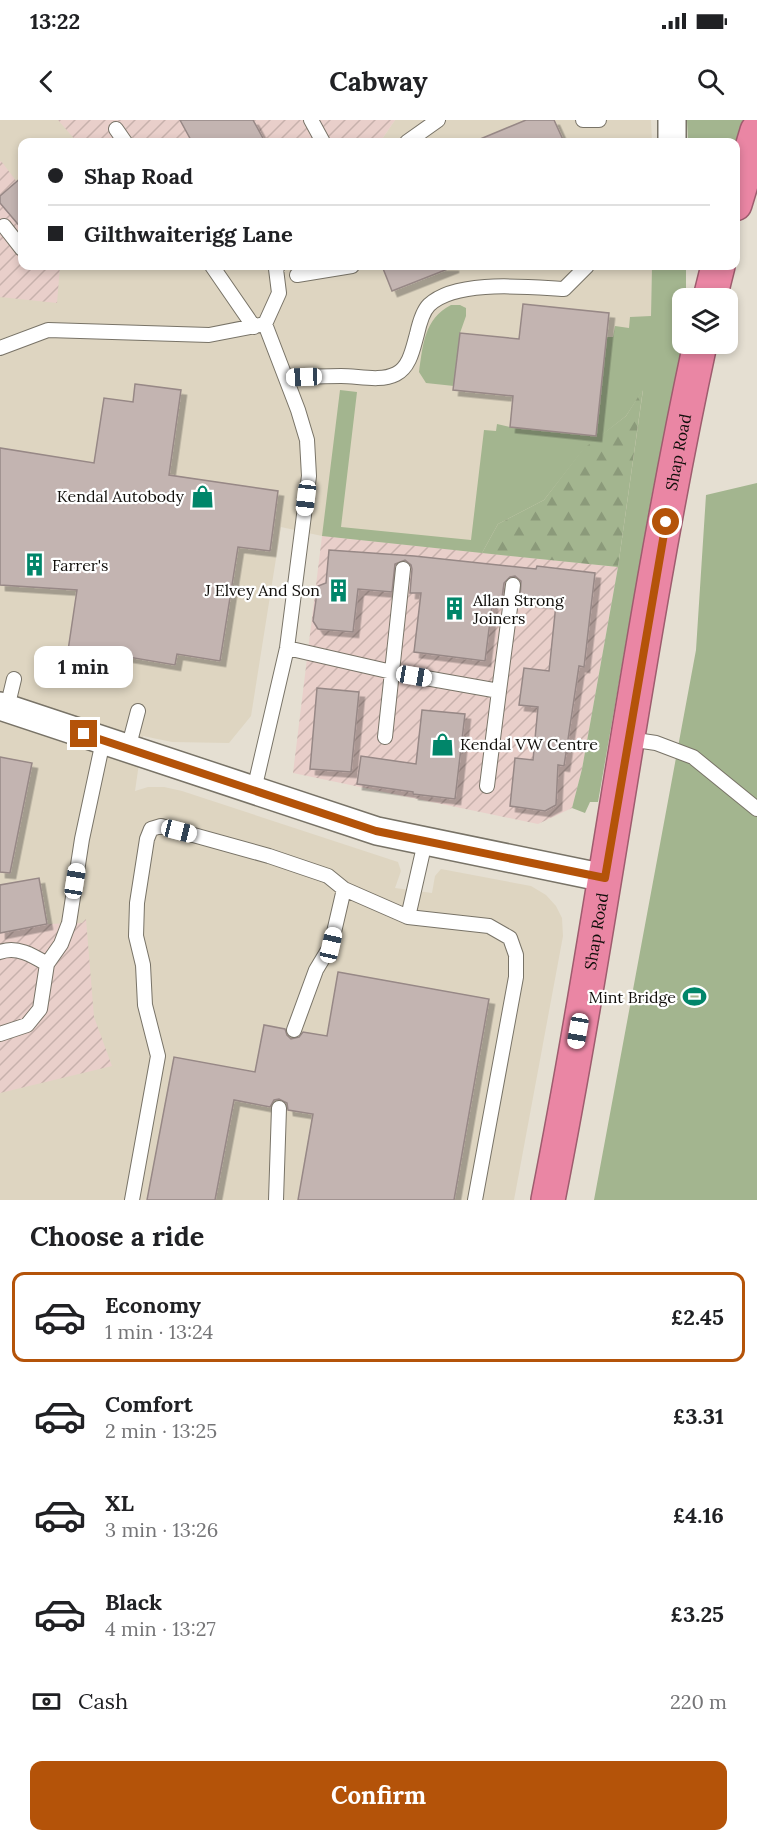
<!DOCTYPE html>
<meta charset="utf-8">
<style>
:root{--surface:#fff;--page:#f2f2f2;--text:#202124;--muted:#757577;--line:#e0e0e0;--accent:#b45309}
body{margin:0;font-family:Lora,serif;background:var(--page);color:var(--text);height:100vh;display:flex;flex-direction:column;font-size:22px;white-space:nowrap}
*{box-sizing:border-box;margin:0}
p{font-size:20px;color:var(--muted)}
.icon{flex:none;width:33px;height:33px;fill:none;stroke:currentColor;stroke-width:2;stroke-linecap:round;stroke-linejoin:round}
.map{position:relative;height:1080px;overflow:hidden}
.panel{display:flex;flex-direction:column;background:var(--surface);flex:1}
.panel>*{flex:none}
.banner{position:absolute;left:18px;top:18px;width:722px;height:132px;border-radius:12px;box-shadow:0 3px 9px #0003;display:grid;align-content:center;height:132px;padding:0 30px;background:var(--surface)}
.fabs{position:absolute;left:672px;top:168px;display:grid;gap:12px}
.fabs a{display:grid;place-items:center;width:66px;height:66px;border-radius:12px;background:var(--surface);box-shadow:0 3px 9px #0003;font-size:30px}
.end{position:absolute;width:27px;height:27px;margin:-14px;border:8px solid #b45309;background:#fff;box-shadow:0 0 0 3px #fff}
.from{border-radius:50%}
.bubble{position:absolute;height:42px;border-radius:12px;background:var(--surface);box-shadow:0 3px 9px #0003;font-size:20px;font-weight:800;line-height:42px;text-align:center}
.car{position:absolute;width:18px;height:36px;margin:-18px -9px;border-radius:8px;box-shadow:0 0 4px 2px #0007;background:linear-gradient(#fff 24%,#345 0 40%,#fff 0 76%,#345 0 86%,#fff 0)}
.banner b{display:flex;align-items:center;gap:21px;height:57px;font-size:22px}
.banner b+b{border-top:2px solid var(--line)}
.banner i{width:15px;height:15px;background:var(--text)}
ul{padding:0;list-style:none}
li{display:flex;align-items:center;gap:18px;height:90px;margin:0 12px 9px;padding:0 18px;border:3px solid transparent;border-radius:12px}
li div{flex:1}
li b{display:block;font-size:22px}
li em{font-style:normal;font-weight:800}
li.active{border-color:var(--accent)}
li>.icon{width:54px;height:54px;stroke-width:1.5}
h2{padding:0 30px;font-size:27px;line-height:72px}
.pay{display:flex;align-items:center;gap:15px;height:66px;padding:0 30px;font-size:22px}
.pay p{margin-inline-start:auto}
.action{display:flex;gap:12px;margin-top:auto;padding:12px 30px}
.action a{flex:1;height:69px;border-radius:12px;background:var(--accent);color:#fff;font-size:24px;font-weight:800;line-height:69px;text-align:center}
.status{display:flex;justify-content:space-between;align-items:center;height:42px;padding:0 30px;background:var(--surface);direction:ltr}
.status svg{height:16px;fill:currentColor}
header{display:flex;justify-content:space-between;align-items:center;height:78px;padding:0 30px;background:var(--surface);font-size:27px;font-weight:800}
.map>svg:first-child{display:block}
.built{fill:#ded5c1}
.industrial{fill:url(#industrial-furrows)}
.green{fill:#a3b58f}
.forest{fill:url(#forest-firs)}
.building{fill:#c3b4b1;stroke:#978886;stroke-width:1.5;filter:url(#shadow)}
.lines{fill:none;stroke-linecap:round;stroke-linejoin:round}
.lane-casing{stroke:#787367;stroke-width:16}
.street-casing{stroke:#787367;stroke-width:30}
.highway-casing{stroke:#9e5c6e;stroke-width:36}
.lane{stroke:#fff;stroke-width:14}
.street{stroke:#fff;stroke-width:27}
.highway{stroke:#ea86a4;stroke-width:33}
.route{stroke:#b45309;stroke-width:8}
.labels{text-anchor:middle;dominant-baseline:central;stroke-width:4.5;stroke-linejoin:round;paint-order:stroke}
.street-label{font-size:16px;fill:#100e0a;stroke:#fff}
.poi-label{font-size:16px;fill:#100e0a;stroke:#fff;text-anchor:end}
</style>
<div class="status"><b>13:22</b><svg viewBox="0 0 49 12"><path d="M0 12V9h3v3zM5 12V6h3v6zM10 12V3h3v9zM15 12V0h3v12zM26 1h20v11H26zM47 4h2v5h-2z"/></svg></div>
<header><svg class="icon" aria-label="back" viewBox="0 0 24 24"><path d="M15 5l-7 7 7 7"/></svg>Cabway<svg class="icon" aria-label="search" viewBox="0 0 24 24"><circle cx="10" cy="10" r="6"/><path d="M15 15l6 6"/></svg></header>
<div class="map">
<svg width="757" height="1080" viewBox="0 0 757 1080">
<defs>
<pattern id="industrial-furrows" width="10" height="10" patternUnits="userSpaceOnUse" patternTransform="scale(1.5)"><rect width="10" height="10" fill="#e9cfca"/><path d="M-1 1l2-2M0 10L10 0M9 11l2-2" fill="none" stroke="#c7b1ac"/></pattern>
<pattern id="forest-firs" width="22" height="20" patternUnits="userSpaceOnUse" patternTransform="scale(1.5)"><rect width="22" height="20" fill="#a3b58f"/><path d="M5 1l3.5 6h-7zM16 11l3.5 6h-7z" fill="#8b9a7a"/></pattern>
<filter id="shadow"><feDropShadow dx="5.5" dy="5.5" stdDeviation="0" flood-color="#0004"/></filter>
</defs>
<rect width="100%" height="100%" fill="#e5dfd2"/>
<path class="built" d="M0 0H151L163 22H22V146H226L227 148 298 146H652L651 221 618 447 322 416 281 407 251 596 229 623 172 622 143 616 135 671 148 667H164L182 671 398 742 401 751 395 768 432 773 435 756 441 749 531 766 546 775 556 786 562 798 563 816 514 1080H0Z
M395 0H651L652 22H380Z"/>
<path class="industrial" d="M58 0H395L380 22H77Z
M1 41 17 62 0 76V42Z
M0 83 22 109V146H60L57 183 0 177Z
M322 416 618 447 582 649 572 688 538 704 293 653Z
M39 758 47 804 82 803 86 799 94 897 112 946 0 973V765Z"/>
<path class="green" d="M687 0H743L735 25V22H688Z
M652 146H684L686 150V178H682V224H685L652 374 598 682H590L585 693 572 688 582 649 618 447 643 270 626 296 583 330 544 380 498 404 482 433 322 416 340 270 357 272 341 407 471 420 484 310 496 311 497 304 510 307 596 316 607 217H613L615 206 629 208 630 197 651 196Z
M451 185H460L466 188V196L460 213 454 266 426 263 419 252C423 225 424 199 451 185Z
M757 363V1080H594L696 530 706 375Z"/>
<path class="forest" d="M643 269 618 447 482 433 498 404 544 380 583 329 626 296Z"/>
<path class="building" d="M180 0H253L265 22H192Z
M526 0H554L564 22H473Z
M22 57V109L0 83V76Z
M382 146H453V147L392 171Z
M523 184 609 193 596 316 510 307 513 276 453 270 460 213 519 219Z
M135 264 181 270 169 355 278 371 270 431 238 427 220 541 177 534 175 545 123 536 121 552 66 544 77 470 0 465V328L94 343 104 278 133 282Z
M329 430 414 436 536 449 537 446 595 453 584 547 579 546 564 646 558 645 556 685 545 691 510 686 515 638 533 640 538 587 519 585 524 548 549 551 556 484 520 480 521 461 515 456 510 457 504 463 502 478 493 477 485 541 414 532 421 473H410L412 449 411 445 405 440 395 444 392 472 358 469 353 512 318 509 313 501 318 466 326 463Z
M317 568 359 572 351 652 310 649Z
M422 590 465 594 455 679 413 674V672L357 664 361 636 416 644Z
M0 637 32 643 10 753 0 752Z
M39 758 47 804 0 813V765Z
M338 852 489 879 454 1080H298L313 994 288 990 287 983 279 979 274 980 270 987 234 980 215 1080H147L174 937 255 952 264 905 285 909 287 915 291 919 299 917 303 912 327 916Z"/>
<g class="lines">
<defs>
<path id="lane" d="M311 0 323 22
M583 0H599
M116 9 125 22
M407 22 438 0
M4 106 22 129
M212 146 254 207
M297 155 352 146
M0 228 48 210 209 215 265 204
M286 258C304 257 323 256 341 256 359 256 380 262 396 254 410 247 413 228 417 214 419 205 422 192 429 185 456 159 528 167 564 169L587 146
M287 528 392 552 499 571 513 465
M7 588 14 559
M385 617 403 449
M629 619 656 623 693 637 757 689
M128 629 138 591
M487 666 499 571
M254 670 287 528 309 356 307 320 298 290 265 204 279 173 276 149 278 146
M408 797 425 722
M0 832C17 826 32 835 47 844
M294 910 316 850 331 825 344 769
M0 914 27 905 40 889 47 844 61 824 69 803 82 719 103 621
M132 1080 158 936 145 885 143 845 136 816 137 783 147 719 151 709 161 706 269 736 328 756 344 769 408 797 489 806 510 818 516 835V857L475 1080
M276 1080 279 988"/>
<path id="street" d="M672 0V22
M0 586 377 711 605 758"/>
<g id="highway">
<path d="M735 84 757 11"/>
<path d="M710 178 718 146"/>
<path id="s1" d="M548 1080C604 796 639 507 700 224"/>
</g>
</defs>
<use href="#lane" class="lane-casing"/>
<use href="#street" class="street-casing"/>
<use href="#highway" class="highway-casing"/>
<use href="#lane" class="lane"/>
<use href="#street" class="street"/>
<use href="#highway" class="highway"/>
</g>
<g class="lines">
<path class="route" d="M84 614 376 711 605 758 666 402"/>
</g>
<defs>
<symbol id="shop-bare" viewBox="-9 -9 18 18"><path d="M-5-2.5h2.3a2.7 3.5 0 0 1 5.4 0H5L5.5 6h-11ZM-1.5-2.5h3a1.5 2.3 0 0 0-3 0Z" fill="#01866a" stroke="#fff" stroke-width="2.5" paint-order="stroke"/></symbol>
<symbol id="building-bare" viewBox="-9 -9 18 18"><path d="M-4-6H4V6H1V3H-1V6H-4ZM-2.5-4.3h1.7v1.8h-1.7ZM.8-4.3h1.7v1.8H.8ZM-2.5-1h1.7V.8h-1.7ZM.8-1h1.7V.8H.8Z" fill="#01866a" stroke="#fff" stroke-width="2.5" paint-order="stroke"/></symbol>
<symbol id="stadium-bare" viewBox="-9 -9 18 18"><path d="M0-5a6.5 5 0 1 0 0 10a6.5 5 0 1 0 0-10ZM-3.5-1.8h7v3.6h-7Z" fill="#01866a" stroke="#fff" stroke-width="2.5" paint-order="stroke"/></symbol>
</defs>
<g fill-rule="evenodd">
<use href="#shop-bare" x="186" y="360" width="33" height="33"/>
<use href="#building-bare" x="18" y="428" width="33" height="33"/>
<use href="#building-bare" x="322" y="454" width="33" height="33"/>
<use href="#building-bare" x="438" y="472" width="33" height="33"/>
<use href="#shop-bare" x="426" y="608" width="33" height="33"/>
<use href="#stadium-bare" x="678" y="860" width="33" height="33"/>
</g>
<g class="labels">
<g class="street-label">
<text stroke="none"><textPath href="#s1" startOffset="759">Shap Road</textPath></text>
<text stroke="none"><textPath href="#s1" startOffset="273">Shap Road</textPath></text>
</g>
<g class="poi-label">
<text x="184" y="376">Kendal Autobody</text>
<text x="52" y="445" text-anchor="start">Farrer's</text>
<text x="320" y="470">J Elvey And Son</text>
<text x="473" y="480" text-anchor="start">Allan Strong<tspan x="473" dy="18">Joiners</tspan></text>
<text x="460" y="624" text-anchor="start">Kendal VW Centre</text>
<text x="676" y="877">Mint Bridge</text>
</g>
</g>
</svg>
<div class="fabs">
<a><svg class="icon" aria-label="layers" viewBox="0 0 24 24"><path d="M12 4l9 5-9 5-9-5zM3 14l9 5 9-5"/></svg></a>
</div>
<i class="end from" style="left:666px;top:402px"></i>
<i class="end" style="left:84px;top:614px"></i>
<div class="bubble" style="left:34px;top:526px;width:99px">1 min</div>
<i class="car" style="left:304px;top:257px;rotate:268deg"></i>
<i class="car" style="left:306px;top:378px;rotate:187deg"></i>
<i class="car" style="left:414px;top:556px;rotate:100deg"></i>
<i class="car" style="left:179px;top:711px;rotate:104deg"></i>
<i class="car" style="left:75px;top:761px;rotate:9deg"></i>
<i class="car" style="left:331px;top:825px;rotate:13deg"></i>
<i class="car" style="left:578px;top:911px;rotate:190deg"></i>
<div class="banner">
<b><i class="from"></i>Shap Road</b>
<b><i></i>Gilthwaiterigg Lane</b>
</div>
</div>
<section class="panel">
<h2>Choose a ride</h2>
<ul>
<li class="active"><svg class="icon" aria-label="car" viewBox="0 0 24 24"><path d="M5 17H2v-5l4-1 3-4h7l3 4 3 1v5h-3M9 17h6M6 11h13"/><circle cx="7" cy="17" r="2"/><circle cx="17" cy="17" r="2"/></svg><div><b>Economy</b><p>1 min · 13:24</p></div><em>£2.45</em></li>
<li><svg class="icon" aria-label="car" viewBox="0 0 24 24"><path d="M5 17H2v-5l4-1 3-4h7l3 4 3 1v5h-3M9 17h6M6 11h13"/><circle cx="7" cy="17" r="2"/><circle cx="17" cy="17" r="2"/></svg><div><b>Comfort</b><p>2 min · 13:25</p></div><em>£3.31</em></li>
<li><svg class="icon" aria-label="car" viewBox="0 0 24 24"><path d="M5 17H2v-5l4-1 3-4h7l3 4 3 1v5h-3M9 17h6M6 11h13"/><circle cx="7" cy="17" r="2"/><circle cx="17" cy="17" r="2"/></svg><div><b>XL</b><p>3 min · 13:26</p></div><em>£4.16</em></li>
<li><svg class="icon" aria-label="car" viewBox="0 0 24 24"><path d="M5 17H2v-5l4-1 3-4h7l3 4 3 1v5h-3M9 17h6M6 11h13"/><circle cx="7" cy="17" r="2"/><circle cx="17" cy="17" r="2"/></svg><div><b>Black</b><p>4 min · 13:27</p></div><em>£3.25</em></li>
</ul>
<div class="pay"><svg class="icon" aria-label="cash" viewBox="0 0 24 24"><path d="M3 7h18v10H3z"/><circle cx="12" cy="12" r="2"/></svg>Cash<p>220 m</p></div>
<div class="action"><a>Confirm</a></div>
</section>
